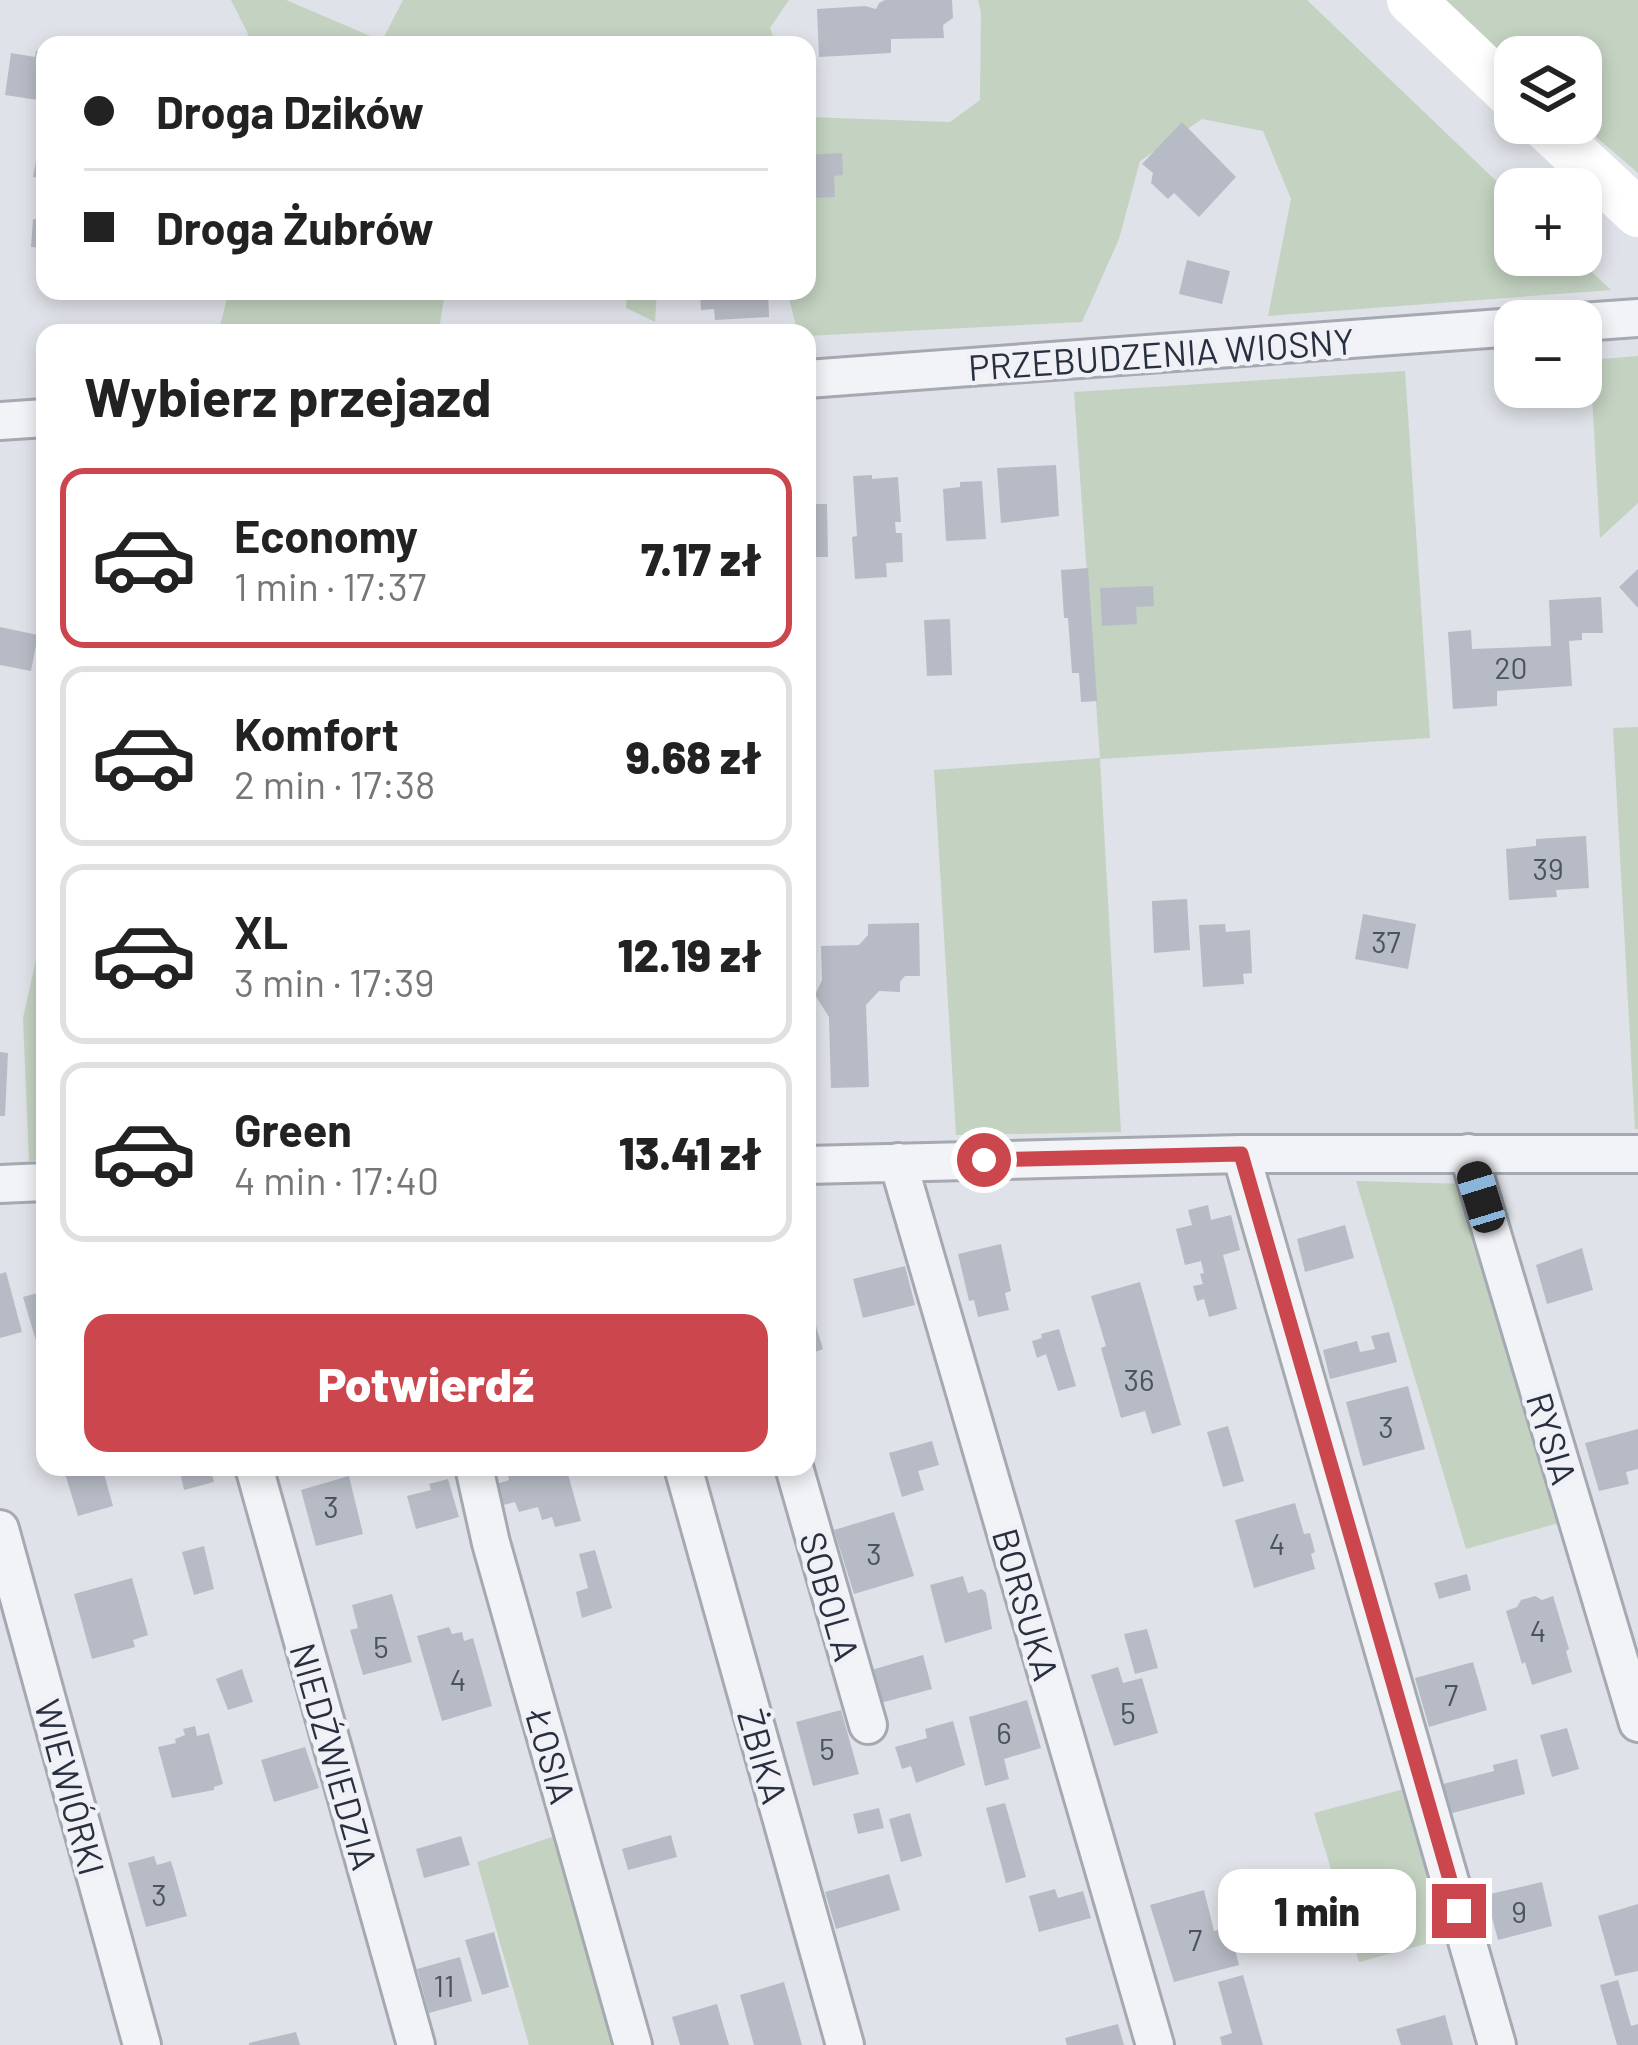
<!DOCTYPE html>
<html lang="pl">
<meta charset="utf-8">
<style>
:root{--surface:#fff;--page:#f6f6f6;--text:#222;--muted:#767676;--line:#e0e0e0;--accent:#cc464e}
body{margin:0;font-family:Barlow,sans-serif;background:var(--page);color:var(--text);height:100vh;display:flex;flex-direction:column;font-size:45px;white-space:nowrap}
*{box-sizing:border-box;margin:0}
p{font-size:39px;color:var(--muted)}
.icon{flex:none;width:66px;height:66px;fill:none;stroke:currentColor;stroke-width:2;stroke-linecap:round;stroke-linejoin:round}
.map{position:relative;flex:1;overflow:hidden}
.drawer{position:absolute;left:36px;top:324px;width:780px;height:1152px;display:flex;flex-direction:column;background:var(--surface);border-radius:24px;box-shadow:0 6px 18px #0003}
.drawer>*{flex:none}
.hud{position:absolute;left:36px;top:36px;width:780px;height:264px;border-radius:24px;box-shadow:0 6px 18px #0003;display:grid;align-content:center;height:264px;padding:0 48px;background:var(--surface)}
.tools{position:absolute;left:1494px;top:36px;display:grid;gap:24px}
.tools a{display:grid;place-items:center;width:108px;height:108px;border-radius:24px;background:var(--surface);box-shadow:0 6px 18px #0003;font-size:60px}
.end{position:absolute;width:54px;height:54px;margin:-27px;border:15px solid #cc464e;background:#fff;box-shadow:0 0 0 6px #fff}
.from{border-radius:50%}
.bubble{position:absolute;height:84px;border-radius:24px;background:var(--surface);box-shadow:0 6px 18px #0003;font-size:39px;font-weight:800;line-height:84px;text-align:center}
.car{position:absolute;width:36px;height:72px;margin:-36px -18px;border-radius:15px;box-shadow:0 0 9px 3px #0007;background:linear-gradient(#222 24%,#8ab4d8 0 40%,#222 0 76%,#8ab4d8 0 86%,#222 0)}
.hud b{display:flex;align-items:center;gap:42px;height:114px;font-size:45px}
.hud b+b{border-top:3px solid var(--line)}
.hud i{width:30px;height:30px;background:var(--text)}
ul{padding:0;list-style:none}
li{display:flex;align-items:center;gap:36px;height:180px;margin:0 24px 18px;padding:0 24px;border:6px solid var(--line);border-radius:24px}
li div{flex:1}
li b{display:block;font-size:45px}
li em{font-style:normal;font-weight:800}
li.active{border-color:var(--accent)}
li>.icon{width:108px;height:108px;stroke-width:1.5}
h2{padding:0 48px;font-size:54px;line-height:144px}
.button{display:flex;gap:24px;margin-top:auto;padding:24px 48px}
.button a{flex:1;height:138px;border-radius:24px;background:var(--accent);color:#fff;font-size:48px;font-weight:800;line-height:138px;text-align:center}
.map>svg:first-child{display:block}
.green{fill:#c3d2c1}
.building{fill:#b7bbc5}
.lines{fill:none;stroke-linecap:round;stroke-linejoin:round}
.street-casing{stroke:#a4a9b2;stroke-width:42}
.street{stroke:#f2f3f7;stroke-width:36}
.secondary{stroke:#fff;stroke-width:48}
.route{stroke:#cc464e;stroke-width:15}
.labels{text-anchor:middle;dominant-baseline:central;stroke-width:9;stroke-linejoin:round;paint-order:stroke}
.number-label{font-size:30px;fill:#4c5260}
.street-label{font-size:36px;fill:#282f3f;stroke:#eff1f6}
</style>
<div class="map">
<svg width="1638" height="2045" viewBox="0 0 1638 2045">
<rect width="100%" height="100%" fill="#dfe2e8"/>
<path class="green" d="M231 0H286L382 41 403 0H789L770 28 776 45H247L248 34Z
M978 0H1307L1515 199V255H1574L1611 290 1268 316 1291 199 1263 131 1202 119 1140 161 1119 239 1082 322 807 336V333H798L787 291H807V117L950 122 980 100 981 12Z
M1439 0H1638V173L1580 123 1581 57H1515V66Z
M229 291H445L440 324 445 333H218Z
M627 291H657L655 322 626 308Z
M1638 356V503L1600 538 1590 360Z
M1405 371 1430 738 1100 759 1121 1132 956 1135 934 770 1100 758 1074 392Z
M1638 727V1129H1635L1613 728Z
M45 919V1160L29 1161 23 1018Z
M1356 1181 1465 1184 1566 1521 1466 1549Z
M1408 1788 1452 1937 1359 1962 1314 1813Z
M564 1833 624 2045H529L477 1862Z"/>
<path class="building" d="M885 0H952L953 18 943 25 944 38 891 39V53L819 57 817 9 865 6 876 9 879 3Z
M36 51 45 52V101L5 95 11 53 35 57Z
M1182 122 1236 177 1199 217 1174 193 1168 199 1151 183 1153 173 1142 164Z
M39 145 45 146V179L33 177Z
M842 153 843 175 834 176 835 197 807 198V155Z
M33 219 45 220V248L31 247Z
M1187 260 1230 271 1222 304 1179 294Z
M131 291H174L173 299 131 294Z
M700 291H768L769 317 715 320 714 309 701 310Z
M1056 465 1059 516 1001 523 997 468Z
M872 475V479L898 477 901 522H895L896 533H902L903 562 886 563 887 577 855 579 852 537 857 536 853 476Z
M982 481 986 539 946 541 943 489 960 487V482Z
M807 504H827L828 557H807Z
M1088 568 1097 701 1081 702 1079 673H1072L1068 618H1064L1061 570Z
M1638 569V608L1619 587Z
M1153 586 1154 606 1136 607 1137 624 1102 626 1100 588Z
M1601 597 1603 633H1582V640L1569 641 1572 686 1497 691V706L1453 709 1448 632 1471 630 1472 649 1551 646 1549 600Z
M950 619 952 675 927 676 924 620Z
M0 627 38 635 31 671 0 665Z
M1586 836 1589 888 1556 890 1557 897 1509 900 1506 849 1536 846V839Z
M1187 899 1190 950 1154 953 1152 901Z
M1363 914 1416 924 1408 969 1355 959Z
M919 923 920 976H905L900 982V992L879 991 866 1005 869 1087 831 1088 829 1017 815 995 822 980 821 946 859 945 868 935V924Z
M1225 924 1226 932 1250 930 1252 973 1243 974 1244 984 1203 987 1199 925Z
M0 1052 8 1053 5 1116H0Z
M1208 1205 1211 1220 1231 1215 1240 1250 1223 1255 1237 1309 1209 1317 1204 1299 1197 1301 1193 1286 1203 1284 1200 1274 1204 1273 1201 1261 1185 1265 1176 1229 1192 1225 1188 1210Z
M1345 1225 1354 1258 1305 1272 1297 1239Z
M1001 1244 1011 1291 1005 1293 1009 1310 978 1317 974 1300 969 1301 958 1254Z
M1582 1248 1593 1290 1547 1304 1536 1265Z
M905 1266 915 1305 863 1318 853 1279Z
M6 1272 22 1332 0 1338V1274Z
M1140 1282 1181 1425 1152 1434 1145 1411 1121 1418 1101 1348 1106 1346 1091 1296Z
M45 1291V1349L39 1351 23 1297Z
M816 1326 823 1349 807 1355V1328Z
M1059 1329 1076 1386 1058 1391 1046 1354 1037 1358 1032 1341 1042 1338 1041 1334Z
M1389 1332 1397 1362 1330 1379 1323 1350 1357 1341 1360 1352 1375 1349 1371 1336Z
M1408 1386 1425 1449 1363 1466 1346 1402Z
M1228 1426 1244 1481 1223 1487 1207 1432Z
M1638 1429V1469L1626 1472 1629 1484 1599 1491 1585 1443Z
M932 1441 939 1465 918 1471 924 1490 902 1497 889 1453Z
M63 1467H102L113 1506 78 1516Z
M179 1467H210L214 1482 184 1490Z
M566 1467 581 1521 555 1527 552 1517 542 1520 538 1507 519 1512 515 1502 503 1505 497 1484 509 1480 506 1468Z
M349 1476 363 1534 316 1546 301 1490Z
M448 1479 459 1517 416 1529 407 1496 431 1490 429 1484Z
M1295 1503 1304 1534 1310 1533 1315 1552 1311 1554 1315 1569 1254 1588 1235 1520Z
M894 1512 914 1576 854 1594 834 1530Z
M204 1546 214 1589 194 1595 182 1552Z
M595 1550 612 1608 582 1618 576 1592 588 1588 579 1554Z
M1467 1574 1471 1590 1439 1599 1434 1583Z
M963 1576 968 1593 982 1589 986 1593 992 1629 945 1643 930 1585Z
M132 1578 148 1635 133 1640 135 1647 92 1659 74 1594Z
M392 1594 412 1662 363 1675 350 1630 358 1628 352 1605Z
M1535 1596 1542 1600 1553 1596 1569 1649 1566 1651 1572 1672 1532 1685 1525 1662 1522 1664 1506 1611 1517 1607 1521 1600Z
M449 1627 452 1634 462 1632 464 1641 473 1638 492 1706 442 1721 417 1636Z
M1147 1629 1158 1668 1135 1674 1124 1634Z
M923 1655 932 1689 877 1704 868 1671Z
M1473 1662 1487 1710 1429 1727 1415 1678Z
M1118 1667 1123 1683 1142 1678 1158 1733 1114 1746 1091 1675Z
M242 1669 253 1702 228 1710 216 1679Z
M1027 1700 1041 1748 1004 1759 1009 1779 985 1786 969 1717Z
M841 1710 859 1774 813 1786 796 1722Z
M953 1721 965 1765 916 1783 911 1766 902 1769 895 1747 927 1738 925 1729Z
M195 1726 197 1736 209 1733 223 1784 214 1787V1790L172 1798 158 1747 176 1743 175 1739 185 1735 183 1729Z
M1567 1728 1579 1769 1552 1777 1540 1735Z
M305 1747 319 1788 274 1802 261 1760Z
M1517 1759 1525 1794 1441 1816 1439 1785 1494 1771 1493 1765Z
M1005 1803 1026 1877 1006 1883 986 1808Z
M879 1808 884 1828 858 1834 853 1814Z
M910 1813 922 1856 901 1862 889 1819Z
M671 1835 677 1857 628 1870 622 1849Z
M461 1836 470 1865 424 1878 416 1849Z
M154 1856 157 1865 171 1861 187 1916 146 1927 128 1863Z
M889 1874 900 1910 836 1929 825 1892Z
M1542 1882 1552 1926 1498 1940 1486 1895Z
M1055 1889 1058 1898 1083 1891 1091 1918 1039 1932 1029 1896Z
M1204 1890 1214 1931 1229 1927 1239 1965 1174 1982 1150 1905Z
M1638 1904V1971L1615 1976 1598 1916Z
M494 1932 509 1987 482 1995 465 1940Z
M460 1957 472 2001 429 2013 417 1969Z
M1243 1975 1263 2045H1222L1220 2037 1232 2033 1218 1982Z
M1618 1980 1631 2026 1638 2024V2045H1617L1600 1985Z
M784 1982 802 2045H754L740 1995Z
M717 2004 729 2045H680L672 2017Z
M1445 2015 1453 2045H1401L1396 2029Z
M1118 2024 1124 2045H1067L1065 2038Z
M296 2032 300 2045H249V2043Z"/>
<g class="lines">
<defs>
<path id="street" d="M1581 322 1638 318
M807 379 1515 327
M0 421 45 418
M1468 1153 1638 1723
M1241 1154 1497 2045
M898 1162 1155 2045
M807 1165 1241 1154H1638
M0 1184 45 1182
M254 1467 416 2045
M474 1467 491 1543 633 2045
M683 1467 845 2045
M794 1467 868 1725
M0 1529 142 2045"/>
</defs>
<use href="#street" class="street-casing"/>
<use href="#street" class="street"/>
<path class="secondary" d="M1411 0 1515 98
M1542 123 1638 213"/>
</g>
<g class="lines">
<path class="route" d="M984 1160 1241 1154 1459 1911"/>
</g>
<g class="labels">
<g class="number-label">
<text x="1511" y="667">20</text>
<text x="1548" y="868">39</text>
<text x="1386" y="941">37</text>
<text x="1139" y="1379">36</text>
<text x="1386" y="1426">3</text>
<text x="331" y="1506">3</text>
<text x="1277" y="1543">4</text>
<text x="874" y="1553">3</text>
<text x="1538" y="1630">4</text>
<text x="381" y="1646">5</text>
<text x="458" y="1679">4</text>
<text x="1451" y="1694">7</text>
<text x="1128" y="1712">5</text>
<text x="1004" y="1732">6</text>
<text x="827" y="1748">5</text>
<text x="159" y="1894">3</text>
<text x="1519" y="1911">9</text>
<text x="1195" y="1939">7</text>
<text x="444" y="1985">11</text>
</g>
<g class="street-label">
<text transform="translate(1161 353) rotate(-4)">PRZEBUDZENIA WIOSNY</text>
<text transform="translate(1553 1438) rotate(73)">RYSIA</text>
<text transform="translate(831 1596) rotate(74)">SOBOLA</text>
<text transform="translate(1027 1604) rotate(74)">BORSUKA</text>
<text transform="translate(335 1756) rotate(74)">NIEDŹWIEDZIA</text>
<text transform="translate(552 1756) rotate(74)">ŁOSIA</text>
<text transform="translate(764 1756) rotate(74)">ŻBIKA</text>
<text transform="translate(71 1787) rotate(75)">WIEWIÓRKI</text>
</g>
</g>
</svg>
<div class="tools">
<a><svg class="icon" aria-label="layers" viewBox="0 0 24 24"><path d="M12 4l9 5-9 5-9-5zM3 14l9 5 9-5"/></svg></a>
<a>+</a>
<a>−</a>
</div>
<i class="end from" style="left:984px;top:1160px"></i>
<i class="end" style="left:1459px;top:1911px"></i>
<div class="bubble" style="left:1218px;top:1869px;width:198px">1 min</div>
<i class="car" style="left:1481px;top:1197px;rotate:343deg"></i>
<div class="hud">
<b><i class="from"></i>Droga Dzików</b>
<b><i></i>Droga Żubrów</b>
</div>
<section class="drawer">
<h2>Wybierz przejazd</h2>
<ul>
<li class="active"><svg class="icon" aria-label="car" viewBox="0 0 24 24"><path d="M5 17H2v-5l4-1 3-4h7l3 4 3 1v5h-3M9 17h6M6 11h13"/><circle cx="7" cy="17" r="2"/><circle cx="17" cy="17" r="2"/></svg><div><b>Economy</b><p>1 min · 17:37</p></div><em>7.17 zł</em></li>
<li><svg class="icon" aria-label="car" viewBox="0 0 24 24"><path d="M5 17H2v-5l4-1 3-4h7l3 4 3 1v5h-3M9 17h6M6 11h13"/><circle cx="7" cy="17" r="2"/><circle cx="17" cy="17" r="2"/></svg><div><b>Komfort</b><p>2 min · 17:38</p></div><em>9.68 zł</em></li>
<li><svg class="icon" aria-label="car" viewBox="0 0 24 24"><path d="M5 17H2v-5l4-1 3-4h7l3 4 3 1v5h-3M9 17h6M6 11h13"/><circle cx="7" cy="17" r="2"/><circle cx="17" cy="17" r="2"/></svg><div><b>XL</b><p>3 min · 17:39</p></div><em>12.19 zł</em></li>
<li><svg class="icon" aria-label="car" viewBox="0 0 24 24"><path d="M5 17H2v-5l4-1 3-4h7l3 4 3 1v5h-3M9 17h6M6 11h13"/><circle cx="7" cy="17" r="2"/><circle cx="17" cy="17" r="2"/></svg><div><b>Green</b><p>4 min · 17:40</p></div><em>13.41 zł</em></li>
</ul>
<div class="button"><a>Potwierdź</a></div>
</section>
</div>
